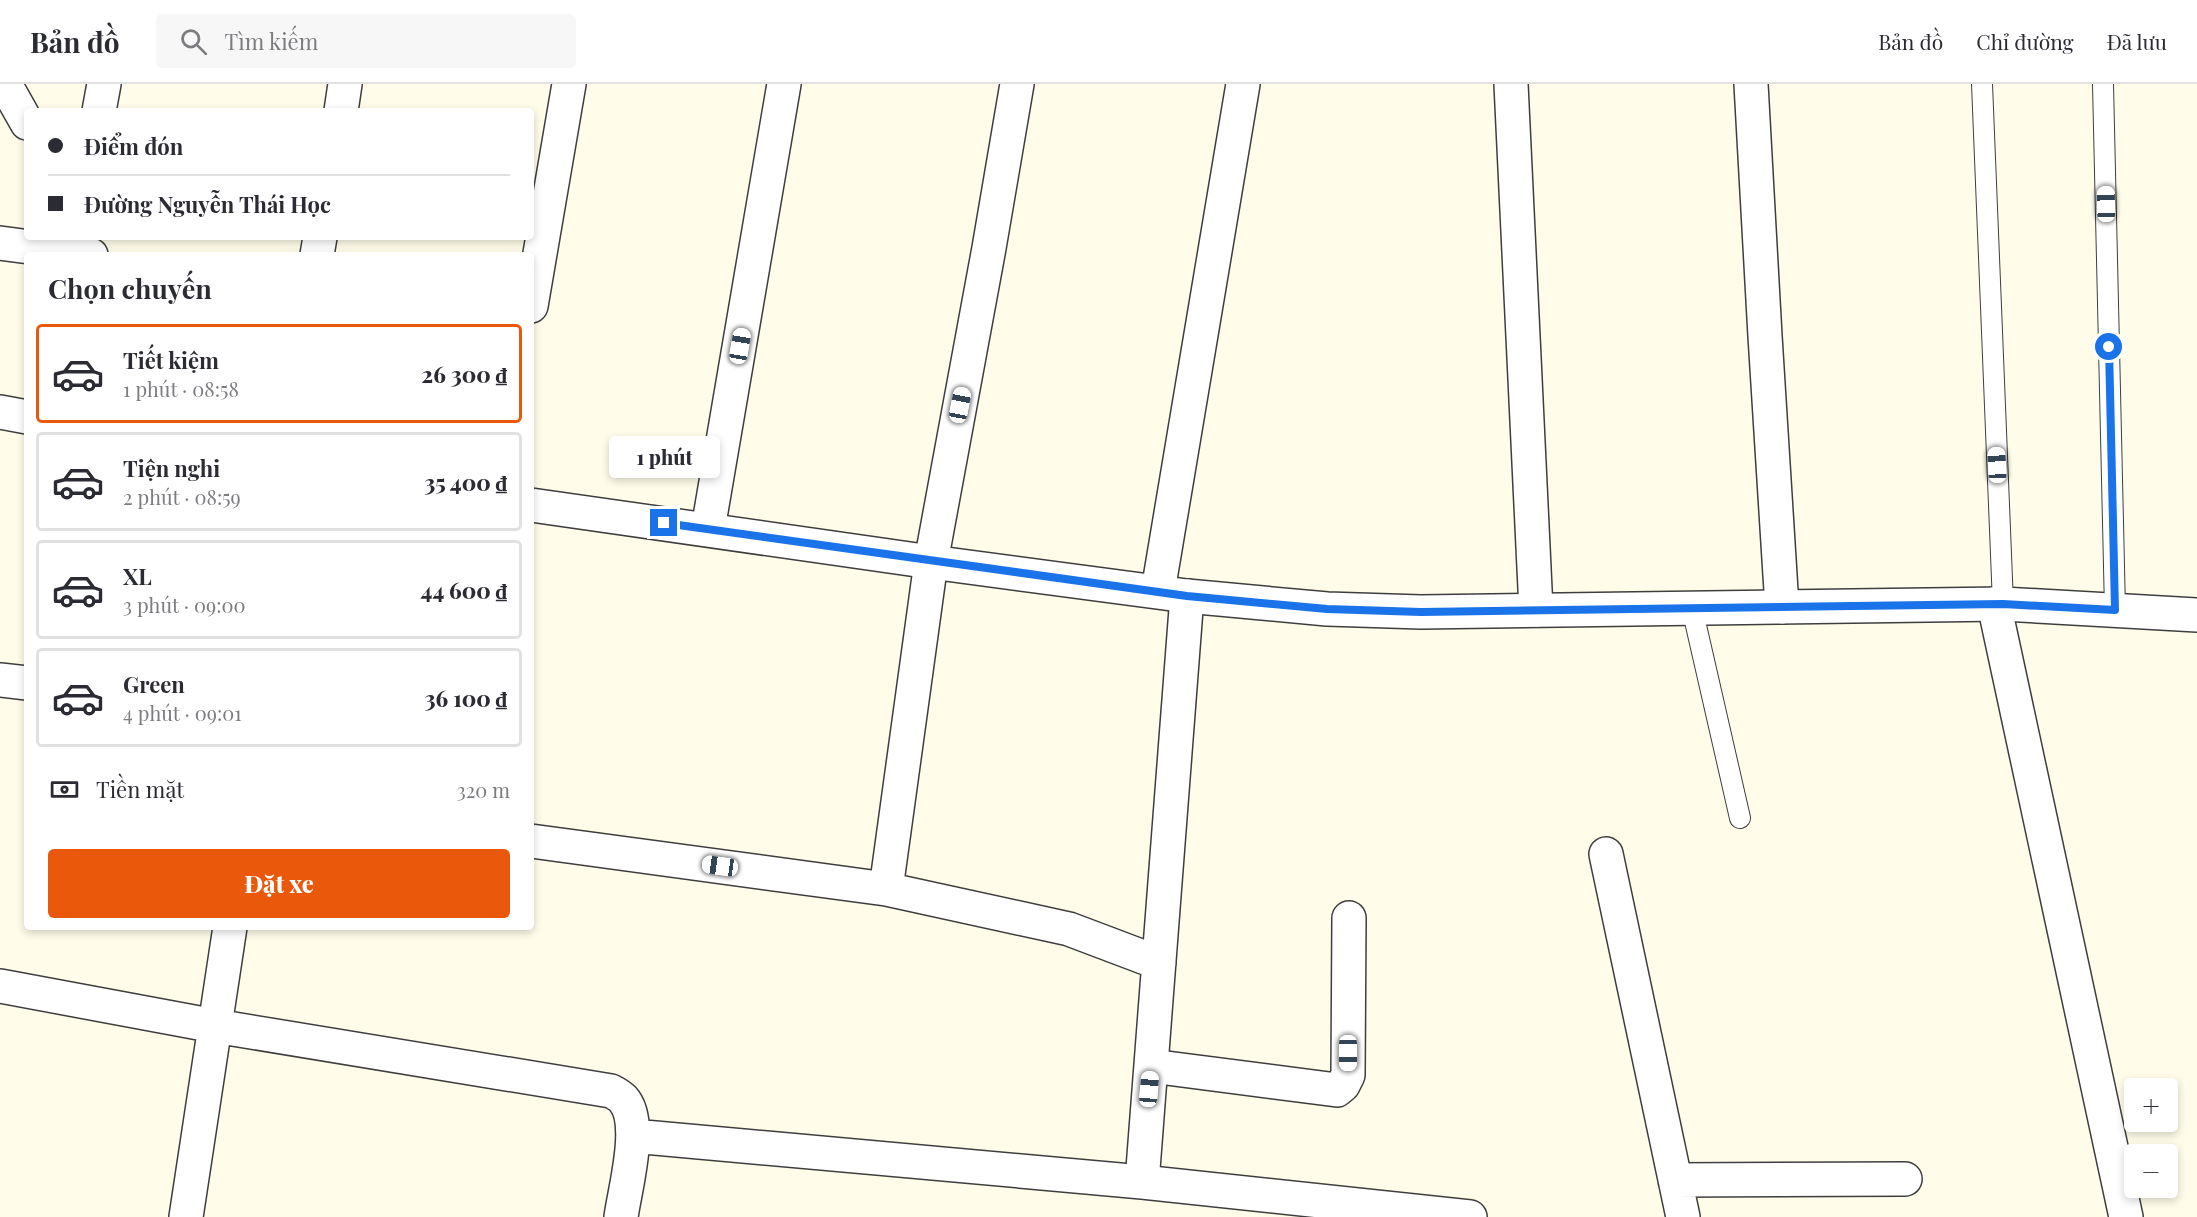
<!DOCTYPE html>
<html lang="vi">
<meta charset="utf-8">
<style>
:root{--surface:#fff;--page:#f7f7f7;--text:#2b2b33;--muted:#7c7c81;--line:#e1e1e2;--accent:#ea580c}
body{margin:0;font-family:"Playfair Display",serif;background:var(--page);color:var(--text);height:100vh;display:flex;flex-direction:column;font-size:22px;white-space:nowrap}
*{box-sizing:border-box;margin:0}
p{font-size:20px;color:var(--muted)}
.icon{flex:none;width:33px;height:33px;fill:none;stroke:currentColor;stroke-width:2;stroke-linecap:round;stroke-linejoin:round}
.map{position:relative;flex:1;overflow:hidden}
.sheet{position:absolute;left:24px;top:168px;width:510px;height:678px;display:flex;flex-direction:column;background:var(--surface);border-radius:6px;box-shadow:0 3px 9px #0003}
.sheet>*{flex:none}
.hud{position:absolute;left:24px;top:24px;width:510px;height:132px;border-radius:6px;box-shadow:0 3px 9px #0003;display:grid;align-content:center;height:132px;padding:0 24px;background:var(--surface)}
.controls{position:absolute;left:2124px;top:994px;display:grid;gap:12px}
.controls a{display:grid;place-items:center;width:54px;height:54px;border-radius:6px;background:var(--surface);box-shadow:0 3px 9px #0003;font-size:30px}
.end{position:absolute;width:27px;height:27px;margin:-14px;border:8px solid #1a73e8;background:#fff;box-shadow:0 0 0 3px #fff}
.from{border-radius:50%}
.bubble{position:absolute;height:42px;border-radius:6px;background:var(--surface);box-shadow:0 3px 9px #0003;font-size:20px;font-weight:800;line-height:42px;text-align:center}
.car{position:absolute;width:18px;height:36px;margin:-18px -9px;border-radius:8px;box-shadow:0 0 4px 2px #0007;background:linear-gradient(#fff 24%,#345 0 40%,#fff 0 76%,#345 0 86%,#fff 0)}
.hud b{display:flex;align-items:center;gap:21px;height:57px;font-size:22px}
.hud b+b{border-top:2px solid var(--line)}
.hud i{width:15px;height:15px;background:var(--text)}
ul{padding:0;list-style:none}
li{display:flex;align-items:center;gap:18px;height:99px;margin:0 12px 9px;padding:0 12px;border:3px solid var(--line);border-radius:6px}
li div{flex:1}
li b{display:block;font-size:22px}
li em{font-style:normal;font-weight:800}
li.on{border-color:var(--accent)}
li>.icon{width:54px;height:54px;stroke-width:1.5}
h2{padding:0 24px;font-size:27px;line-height:72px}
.pay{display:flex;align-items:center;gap:15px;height:66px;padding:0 24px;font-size:22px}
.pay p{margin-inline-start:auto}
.primary-button{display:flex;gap:12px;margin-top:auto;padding:12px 24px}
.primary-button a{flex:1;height:69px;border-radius:6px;background:var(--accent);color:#fff;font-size:24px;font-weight:800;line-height:69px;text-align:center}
header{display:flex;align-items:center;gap:36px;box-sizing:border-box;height:84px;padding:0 30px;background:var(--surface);border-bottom:2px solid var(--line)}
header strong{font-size:28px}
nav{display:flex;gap:33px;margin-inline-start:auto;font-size:21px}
.search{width:420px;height:54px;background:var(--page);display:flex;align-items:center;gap:15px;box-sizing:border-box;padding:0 21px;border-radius:6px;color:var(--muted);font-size:22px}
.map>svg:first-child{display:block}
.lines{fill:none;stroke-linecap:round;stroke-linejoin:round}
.service-casing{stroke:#3e3e3e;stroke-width:22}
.minor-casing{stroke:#3e3e3e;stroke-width:36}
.tertiary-casing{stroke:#3e3e3e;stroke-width:36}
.service{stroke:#fff;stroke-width:20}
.minor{stroke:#fff;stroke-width:33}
.tertiary{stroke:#fff;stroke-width:33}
.route{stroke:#1a73e8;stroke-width:8}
</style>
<header>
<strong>Bản đồ</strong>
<div class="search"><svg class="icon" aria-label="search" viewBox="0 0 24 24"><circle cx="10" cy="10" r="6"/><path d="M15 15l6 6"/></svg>Tìm kiếm</div>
<nav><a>Bản đồ</a><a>Chỉ đường</a><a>Đã lưu</a></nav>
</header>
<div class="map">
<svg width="2197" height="1133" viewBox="0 0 2197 1133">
<rect width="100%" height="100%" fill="#fffde9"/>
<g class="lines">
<defs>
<path id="service" d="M1982 0 2003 520
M2103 0 2115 526
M1692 524 1740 734"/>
<path id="minor" d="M5 0 27 39
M1511 0 1536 526
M1751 0 1765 252 1782 523
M99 27 104 0
M341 27 345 0
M0 159 91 171
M317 171 320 153
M531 222 569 0
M708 445 784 0
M1158 507 1243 0
M1994 520 2126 1133
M0 596 27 599
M531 757 886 805 931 478 989 164 1017 0
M1606 770 1683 1133
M886 805 1069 845 1159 879
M0 902 215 942 611 1007C615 1009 620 1012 623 1015 644 1038 625 1104 621 1133
M1151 982 1337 1006 1343 1001 1348 991 1349 834
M633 1052 1142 1098 1470 1133
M1675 1096 1905 1095
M1142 1098 1187 512
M186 1133 230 843"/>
<path id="tertiary" d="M0 328 27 333
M531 421 931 478 1187 512 1327 525 1421 528 2003 520 2197 531"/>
</defs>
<use href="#service" class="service-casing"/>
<use href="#minor" class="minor-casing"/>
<use href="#tertiary" class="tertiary-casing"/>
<use href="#service" class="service"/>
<use href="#minor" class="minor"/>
<use href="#tertiary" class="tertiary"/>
</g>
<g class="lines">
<path class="route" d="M664 439 1187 512 1327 525 1421 528 2003 520 2115 526 2109 263"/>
</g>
</svg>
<div class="controls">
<a>+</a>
<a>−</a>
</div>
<i class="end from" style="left:2109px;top:263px"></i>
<i class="end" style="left:664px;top:439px"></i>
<div class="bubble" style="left:609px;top:352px;width:111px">1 phút</div>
<i class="car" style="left:2106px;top:120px;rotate:359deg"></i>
<i class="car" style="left:740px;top:262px;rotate:10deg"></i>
<i class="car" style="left:960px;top:321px;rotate:11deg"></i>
<i class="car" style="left:1997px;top:381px;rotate:357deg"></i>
<i class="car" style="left:720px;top:782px;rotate:278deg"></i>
<i class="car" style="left:1348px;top:969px;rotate:180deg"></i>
<i class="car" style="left:1149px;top:1005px;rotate:5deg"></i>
<div class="hud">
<b><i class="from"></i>Điểm đón</b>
<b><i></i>Đường Nguyễn Thái Học</b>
</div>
<section class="sheet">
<h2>Chọn chuyến</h2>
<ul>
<li class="on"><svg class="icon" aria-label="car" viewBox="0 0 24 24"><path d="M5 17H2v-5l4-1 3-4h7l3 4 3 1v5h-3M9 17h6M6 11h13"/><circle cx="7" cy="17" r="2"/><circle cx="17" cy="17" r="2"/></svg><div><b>Tiết kiệm</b><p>1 phút · 08:58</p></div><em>26 300 ₫</em></li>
<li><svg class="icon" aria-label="car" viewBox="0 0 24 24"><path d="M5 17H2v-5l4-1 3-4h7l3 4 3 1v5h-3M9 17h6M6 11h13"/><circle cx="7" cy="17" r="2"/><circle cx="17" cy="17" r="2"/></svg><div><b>Tiện nghi</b><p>2 phút · 08:59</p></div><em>35 400 ₫</em></li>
<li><svg class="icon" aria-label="car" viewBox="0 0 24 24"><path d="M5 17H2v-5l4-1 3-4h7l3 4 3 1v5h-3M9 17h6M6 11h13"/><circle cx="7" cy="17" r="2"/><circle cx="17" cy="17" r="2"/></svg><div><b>XL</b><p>3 phút · 09:00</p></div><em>44 600 ₫</em></li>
<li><svg class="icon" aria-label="car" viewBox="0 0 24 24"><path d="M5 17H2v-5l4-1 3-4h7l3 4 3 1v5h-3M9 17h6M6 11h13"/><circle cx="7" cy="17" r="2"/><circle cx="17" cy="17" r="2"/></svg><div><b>Green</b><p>4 phút · 09:01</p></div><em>36 100 ₫</em></li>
</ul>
<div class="pay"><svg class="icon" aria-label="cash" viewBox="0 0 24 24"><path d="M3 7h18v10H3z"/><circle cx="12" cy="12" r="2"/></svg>Tiền mặt<p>320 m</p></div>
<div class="primary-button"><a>Đặt xe</a></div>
</section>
</div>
